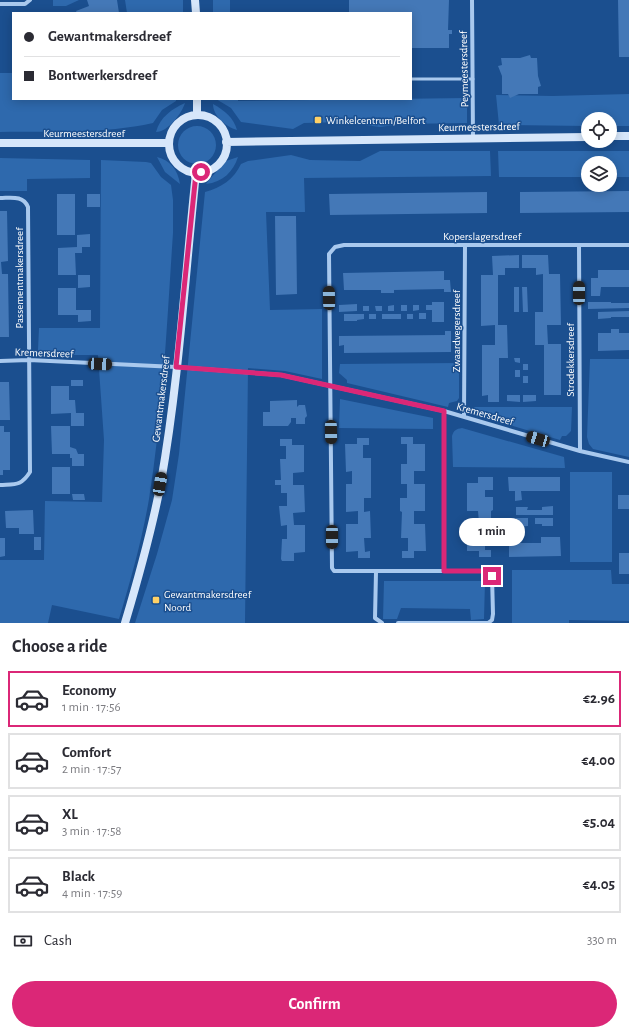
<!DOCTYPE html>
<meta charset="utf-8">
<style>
:root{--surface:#fff;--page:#f7f7f7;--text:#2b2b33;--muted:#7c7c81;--line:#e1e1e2;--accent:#db2777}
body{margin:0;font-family:"Alegreya Sans",sans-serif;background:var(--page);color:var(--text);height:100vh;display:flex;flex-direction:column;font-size:15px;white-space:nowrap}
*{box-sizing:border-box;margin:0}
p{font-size:13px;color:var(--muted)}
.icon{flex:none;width:22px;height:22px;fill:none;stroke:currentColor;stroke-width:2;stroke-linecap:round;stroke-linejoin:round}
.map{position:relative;height:623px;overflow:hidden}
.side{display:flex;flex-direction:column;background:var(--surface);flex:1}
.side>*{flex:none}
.top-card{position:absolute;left:12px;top:12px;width:400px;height:88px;border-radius:0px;box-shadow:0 2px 10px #0003;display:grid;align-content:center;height:88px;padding:0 12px;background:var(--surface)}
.buttons{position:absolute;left:581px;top:112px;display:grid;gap:8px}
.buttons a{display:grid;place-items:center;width:36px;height:36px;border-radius:50%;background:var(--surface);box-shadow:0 2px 10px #0003;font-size:20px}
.end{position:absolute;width:18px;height:18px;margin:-9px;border:5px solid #db2777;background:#fff;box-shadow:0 0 0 2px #fff}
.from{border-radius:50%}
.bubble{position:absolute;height:28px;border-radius:14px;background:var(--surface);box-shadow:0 2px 10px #0003;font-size:13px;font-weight:700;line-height:28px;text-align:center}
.car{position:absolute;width:12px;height:24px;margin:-12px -6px;border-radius:5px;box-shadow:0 0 3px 1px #0007;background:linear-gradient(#222 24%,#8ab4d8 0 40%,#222 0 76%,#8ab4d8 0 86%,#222 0)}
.top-card b{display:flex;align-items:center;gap:14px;height:38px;font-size:15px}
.top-card b+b{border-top:1px solid var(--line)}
.top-card i{width:10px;height:10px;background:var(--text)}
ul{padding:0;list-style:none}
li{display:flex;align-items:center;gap:12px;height:56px;margin:0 8px 6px;padding:0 4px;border:2px solid var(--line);border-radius:0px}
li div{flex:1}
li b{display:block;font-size:15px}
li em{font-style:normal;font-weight:700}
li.current{border-color:var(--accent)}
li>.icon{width:36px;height:36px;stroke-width:1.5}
h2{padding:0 12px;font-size:18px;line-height:48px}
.pay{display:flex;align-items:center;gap:10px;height:44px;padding:0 12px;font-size:15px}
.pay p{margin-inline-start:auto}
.button{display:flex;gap:8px;margin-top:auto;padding:8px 12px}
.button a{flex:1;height:46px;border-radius:24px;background:var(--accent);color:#fff;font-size:16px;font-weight:700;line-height:46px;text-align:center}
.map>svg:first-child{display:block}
.green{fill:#2e69ad}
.building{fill:#4478b7}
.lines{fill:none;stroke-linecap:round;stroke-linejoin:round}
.lane{stroke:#a9c9ee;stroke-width:3}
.street{stroke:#a9c9ee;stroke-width:4}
.secondary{stroke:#d6e6fa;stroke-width:8}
.route{stroke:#db2777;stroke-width:5}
.poi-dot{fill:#ffd166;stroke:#1b4f8f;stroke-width:1.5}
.labels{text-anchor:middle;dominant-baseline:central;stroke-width:3;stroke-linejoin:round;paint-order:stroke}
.street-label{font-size:11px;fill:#fff;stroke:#1b4f8f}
.poi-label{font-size:11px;fill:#fff;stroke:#1b4f8f;text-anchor:start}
</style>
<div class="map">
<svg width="629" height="623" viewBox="0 0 629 623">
<rect width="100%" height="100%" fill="#1b4f8f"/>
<path class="green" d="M53 0H79L66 6H53Z
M125 0H183V13H127Z
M213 0H230V13H213Z
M0 73H13V99H176V101L162 110 153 123C104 134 51 131 0 132Z
M629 94V126H610V119H588V126L499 125 496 95 553 96Z
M467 98V123L402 124 380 127 343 122 304 123 293 129 241 122 231 108 216 99H238V101Z
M185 103C182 113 168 132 156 132 160 117 172 109 185 103Z
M213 104C224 110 234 118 237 130 226 127 213 116 213 104Z
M178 145a19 19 0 1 1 38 0a19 19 0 1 1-38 0Z
M380 151H490L491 176 304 178 305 212H266L270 310 322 309V379L285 371 248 368 245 623H135L157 554 172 500 179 454 205 192C221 188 234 179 241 164L248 161 291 155 310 160 360 161Z
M498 151H629V177H610V163H588V177H499Z
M157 157C170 160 178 170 180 184L165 172Z
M238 157C233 172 223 182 206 184L209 180 226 161Z
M0 158 90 160V178L27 179V191H0Z
M101 160 146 162 151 163 161 177 171 185 173 200V233C167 322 163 411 149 499 142 540 131 579 119 619L52 605 48 623H0V560H44L45 501 102 502 104 440 98 355H49L43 354 38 350 39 328H100Z
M590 359H629V457L593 449 589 444 587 437Z
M459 363V398L457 401 449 403 448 407 347 383V380L339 373 340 364Z
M340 399 433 418V429L339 428Z
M474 407H572L571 431 566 436H562L560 440 480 416 477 413Z
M462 428 564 457 565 468 453 467 452 436C454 430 456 429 462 428Z
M570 472H612V562H570Z
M512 570H611L612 584H629V621L569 620V623H512Z
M384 581H485L484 619 471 620 470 609 401 608 397 619H383Z"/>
<path class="building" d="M87 0H117L119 13H77L76 11 89 6Z
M349 0H449L448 30H452V34H449V48H411V13H349Z
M618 0H629V57H619Z
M530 55 531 58H537L538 76 541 86 538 87V94H519L510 98 508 94H502V76L498 66 502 65 501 58H520Z
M629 191V212L520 213V192Z
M487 192V213L330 215 329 194Z
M57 194H75V235H57Z
M87 194H100V207H87Z
M0 211H7L8 261 1 262 2 274H8L9 337H0Z
M275 216H296L297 294 276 295Z
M90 234V247H82V253H75L76 275H58V248L77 247V235Z
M519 255V268H505V275H498V325H507L508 358H499V402H488V395L482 396V345H495V325L481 326V275H493L492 256Z
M522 255H548L549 274H560L561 325H547L548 344H561V395H544V345H535V312H543V274L536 275V268H522Z
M598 270H629V287H601L600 296H591V278H598Z
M444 271V280H450L451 292H444V289L394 290V293H381V290H344L343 273Z
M78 275H90V287L78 288Z
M514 287H519V312H514Z
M522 287H527L528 312H523Z
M58 288H76V310H91V321L78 322V315H58Z
M432 302H444V322H432V310H426V305H432Z
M588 302H611V303H629V308L588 309Z
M357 304V311L339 312V305Z
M394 305V311H388V306Z
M401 305H407V311H401Z
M413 305H419V310L413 311Z
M363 306H369V311H363Z
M375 306H382V311H376Z
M629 311V317H611V318L598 319V312Z
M419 313H426V319H419Z
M344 314H364V319L357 320V321H344Z
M369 314H376V319H369Z
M382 314H401V319H382Z
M407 314H413V319H407Z
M611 329H619V333H629V350L598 351V333H611Z
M445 331H451V352L344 353V345L339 346V336L445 335Z
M514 358H520V363L515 362Z
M523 364H528V370H523Z
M515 370H520V377H515Z
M523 376H528V383H523Z
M71 380H83V386H71Z
M0 382H9L10 420H0Z
M51 386H69V400H75L76 413H84V426H71V413L51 414Z
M507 395H520V402L507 401Z
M523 395H536V401L523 402Z
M297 400V407L299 405H305L307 416 305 418V424H296V418H291V422L288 426H263V412H270V401Z
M0 426H4V432H10V470H3V475H0Z
M51 426H70V447L76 449 78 454H84V466H72V458H70V454H52Z
M401 437H413V444H425V471H414V484H425V511H414V524H425L426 551H414V558H402V551H408V538H401L402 512 400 511V498H407V484H401V464H407V444H401Z
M357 438H369V445H363V458H371V498H364V512L370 511 371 538H364L365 552 370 551V558H358V551L346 552V524H358V511L346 512V484H352V471L346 472 345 444H357Z
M280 439H292V445H304V472L293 473V485H304L305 512 293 513 294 525H305V552L294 553V561H282L281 559 282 539H287V525L281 526 279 506H287V493H281V485H275V480H281L280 459H286V446H280Z
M52 467H70V494H52Z
M478 477H493V490H485V497H493V510L491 511V523H485V550H491V557H479V551H467V523H479L478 511H467V483H478Z
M508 477H560V491H521L522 500 515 501V491H509Z
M72 494H84L85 500H73Z
M618 495H629V509H618Z
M553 506V515H516V507H528L527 510H542V507Z
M33 510 34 534H19V528H6L5 511Z
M516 518H528V526L516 527Z
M535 518H553V526H542V524H535Z
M34 537H41V550H34Z
M541 537H560L561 556 509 557V543H541Z
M0 538H5V556L0 557Z
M619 553H629V574H619Z"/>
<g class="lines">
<path class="lane" d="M411 79H473"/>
<path class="street" d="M472 0 473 138
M0 4H25L30 0
M0 198C11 198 23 195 28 207L30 472C21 486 16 484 0 485
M579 245 580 451
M0 361 29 360 176 367 281 375 444 411 580 451 629 462
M464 417 465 246
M444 571V411
M376 572 375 618 382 623
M398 623H488L492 620 493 614 492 576 490 573 487 571H334L332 568 329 254 335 247 344 245H629"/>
<path class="secondary" d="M195 0 196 13
M197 99V115
M169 144a29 29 0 1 1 58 0a29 29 0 1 1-58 0Z
M610 136H629
M226 142 588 137
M0 143H169
M125 623C139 576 152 530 161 482 179 380 185 276 196 173"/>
</g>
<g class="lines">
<path class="route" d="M201 172 196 173 176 367 281 375 444 411V571H487L490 573 492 576"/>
</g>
<g class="poi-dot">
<rect x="314" y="116" width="8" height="8" rx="2"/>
<rect x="152" y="596" width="8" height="8" rx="2"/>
</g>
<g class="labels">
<g class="street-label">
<text transform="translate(464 69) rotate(-91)">Peymeestersdreef</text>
<text transform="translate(479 127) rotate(-1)">Keurmeestersdreef</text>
<text x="84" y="133">Keurmeestersdreef</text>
<text x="482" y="236">Koperslagersdreef</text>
<text transform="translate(19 278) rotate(-90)">Passementmakersdreef</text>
<text transform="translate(456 331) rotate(-90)">Zwaardvegersdreef</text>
<text transform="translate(44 353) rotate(2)">Kremersdreef</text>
<text transform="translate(570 360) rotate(-90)">Strodekkersdreef</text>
<text transform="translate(161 399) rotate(-83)">Gewantmakersdreef</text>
<text transform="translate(485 414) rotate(16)">Kremersdreef</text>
</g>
<g class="poi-label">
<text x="326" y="120">Winkelcentrum/Belfort</text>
<text x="164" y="594">Gewantmakersdreef<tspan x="164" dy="13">Noord</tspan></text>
</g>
</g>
</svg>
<div class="buttons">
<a><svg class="icon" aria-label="locate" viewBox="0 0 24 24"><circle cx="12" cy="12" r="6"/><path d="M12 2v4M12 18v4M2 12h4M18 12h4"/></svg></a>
<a><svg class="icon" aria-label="layers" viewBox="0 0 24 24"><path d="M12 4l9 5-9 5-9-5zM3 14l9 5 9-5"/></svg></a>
</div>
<i class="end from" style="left:201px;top:172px"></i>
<i class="end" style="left:492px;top:576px"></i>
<div class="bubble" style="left:459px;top:518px;width:66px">1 min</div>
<i class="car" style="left:579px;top:293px;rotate:0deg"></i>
<i class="car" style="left:329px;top:298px;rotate:359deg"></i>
<i class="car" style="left:100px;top:364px;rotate:93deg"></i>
<i class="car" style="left:331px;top:432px;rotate:179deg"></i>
<i class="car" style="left:538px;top:439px;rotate:286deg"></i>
<i class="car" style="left:160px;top:484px;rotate:10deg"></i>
<i class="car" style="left:332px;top:537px;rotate:180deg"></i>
<div class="top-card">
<b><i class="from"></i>Gewantmakersdreef</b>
<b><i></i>Bontwerkersdreef</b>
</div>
</div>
<section class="side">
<h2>Choose a ride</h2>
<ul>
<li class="current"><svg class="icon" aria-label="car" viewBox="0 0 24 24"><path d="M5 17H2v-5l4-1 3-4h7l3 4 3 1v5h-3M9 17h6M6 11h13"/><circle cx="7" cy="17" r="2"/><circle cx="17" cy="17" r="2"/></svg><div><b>Economy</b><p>1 min · 17:56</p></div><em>€2.96</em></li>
<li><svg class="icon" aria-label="car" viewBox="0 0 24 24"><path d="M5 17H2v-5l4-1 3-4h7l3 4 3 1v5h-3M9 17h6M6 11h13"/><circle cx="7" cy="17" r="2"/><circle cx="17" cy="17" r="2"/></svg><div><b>Comfort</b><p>2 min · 17:57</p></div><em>€4.00</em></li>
<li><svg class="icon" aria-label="car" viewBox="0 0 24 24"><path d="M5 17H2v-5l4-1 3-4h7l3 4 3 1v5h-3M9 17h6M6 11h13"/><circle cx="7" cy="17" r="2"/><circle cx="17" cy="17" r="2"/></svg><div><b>XL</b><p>3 min · 17:58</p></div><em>€5.04</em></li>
<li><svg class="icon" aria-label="car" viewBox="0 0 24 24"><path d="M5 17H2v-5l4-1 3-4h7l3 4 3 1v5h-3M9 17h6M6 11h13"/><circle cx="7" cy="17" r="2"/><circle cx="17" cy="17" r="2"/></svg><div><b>Black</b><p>4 min · 17:59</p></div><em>€4.05</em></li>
</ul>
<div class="pay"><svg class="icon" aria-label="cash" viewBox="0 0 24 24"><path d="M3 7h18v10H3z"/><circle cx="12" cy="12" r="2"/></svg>Cash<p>330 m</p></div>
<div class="button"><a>Confirm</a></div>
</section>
